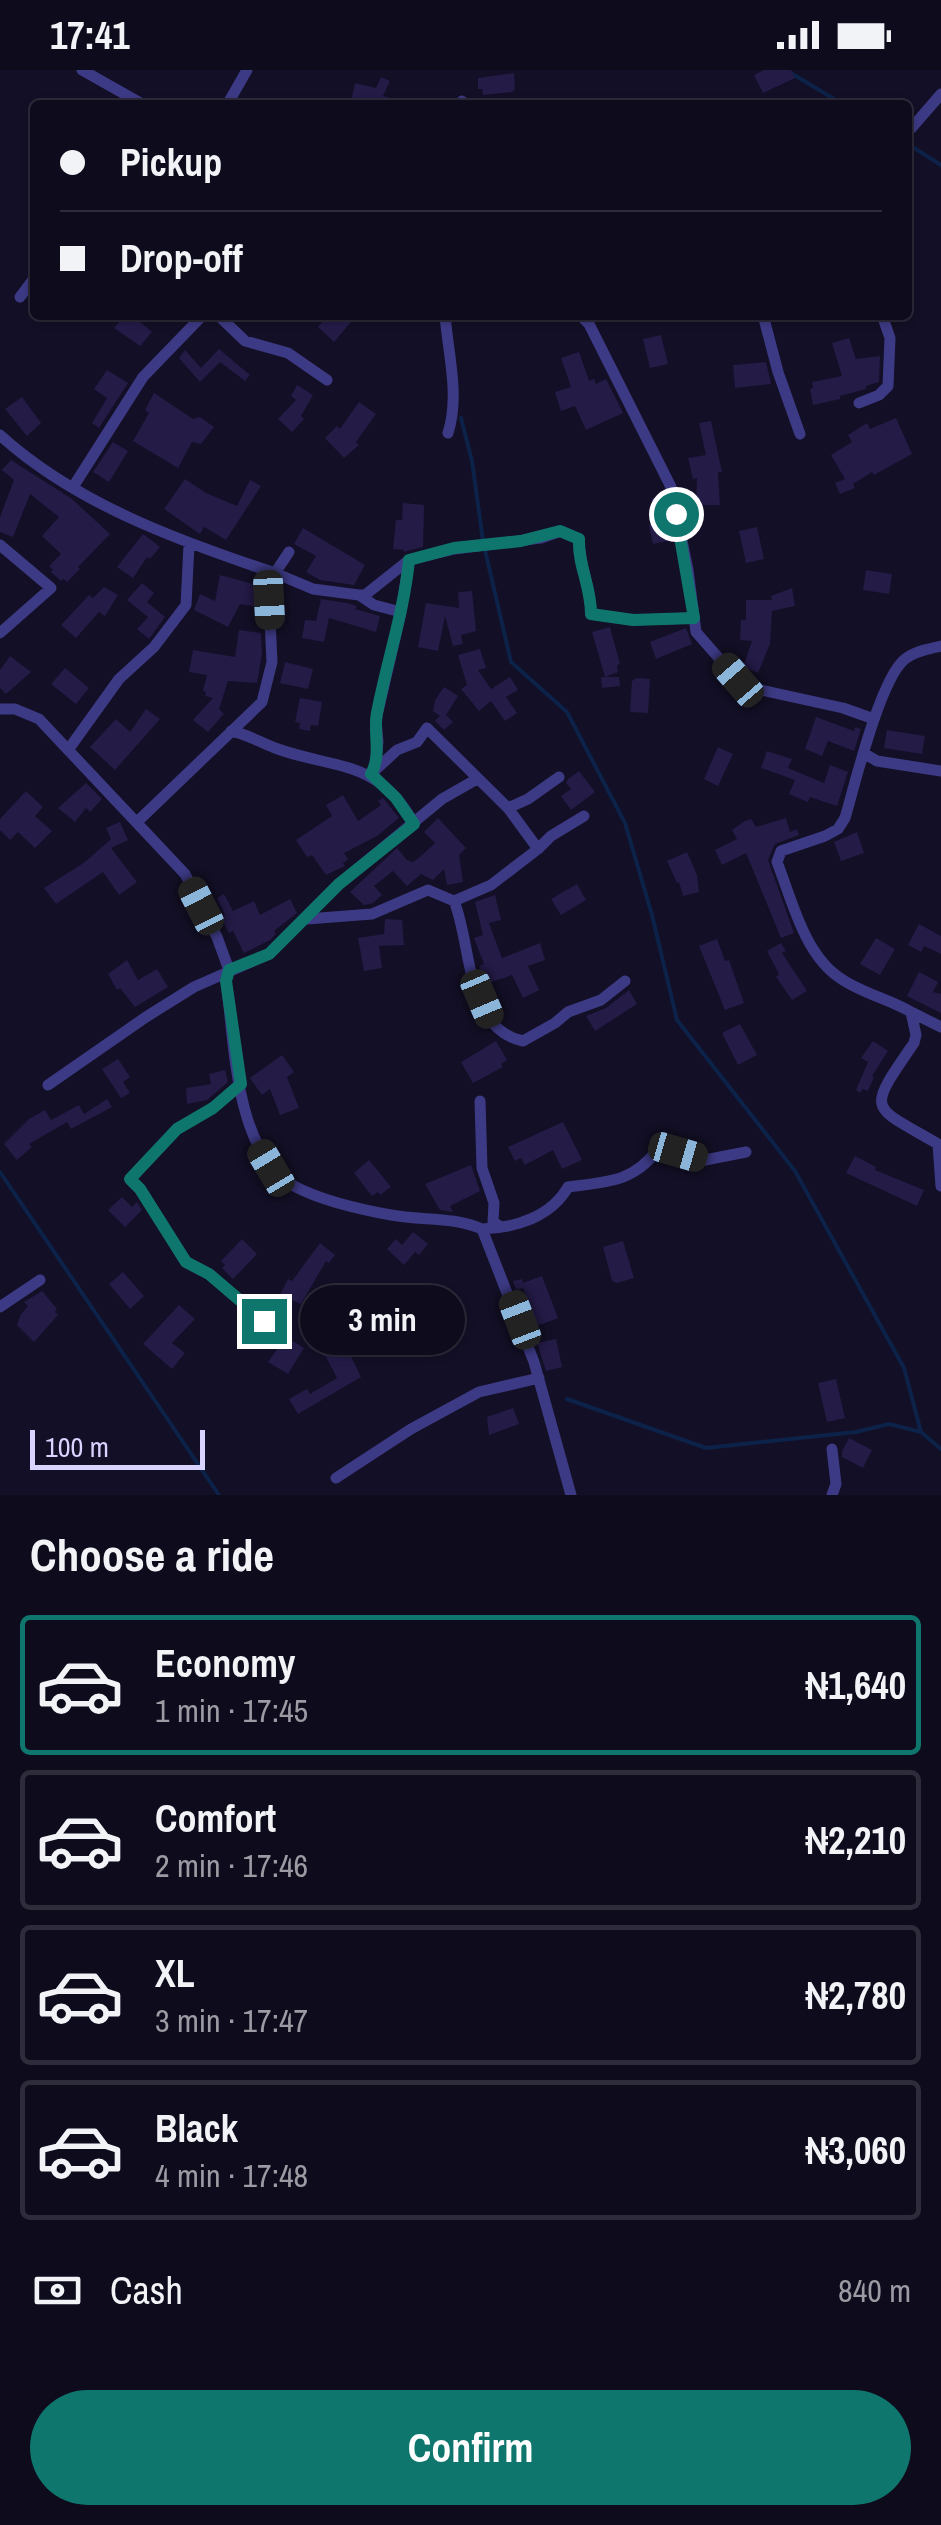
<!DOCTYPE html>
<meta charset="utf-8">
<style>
:root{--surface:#0e0b1c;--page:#171425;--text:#f1f3f6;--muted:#9b9ba3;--line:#2e2b3b;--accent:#0f766e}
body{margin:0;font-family:"Archivo Narrow",sans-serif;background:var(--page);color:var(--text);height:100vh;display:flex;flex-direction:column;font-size:38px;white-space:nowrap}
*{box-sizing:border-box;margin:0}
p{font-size:32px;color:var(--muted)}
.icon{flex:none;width:55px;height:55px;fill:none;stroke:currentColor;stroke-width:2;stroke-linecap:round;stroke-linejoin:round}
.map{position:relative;height:1425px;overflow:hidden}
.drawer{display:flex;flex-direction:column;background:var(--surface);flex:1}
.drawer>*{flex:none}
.hud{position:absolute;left:30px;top:30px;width:882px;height:220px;border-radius:10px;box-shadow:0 2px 8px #0004,0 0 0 2px var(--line);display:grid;align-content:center;height:220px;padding:0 30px;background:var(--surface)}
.scale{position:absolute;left:30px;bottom:25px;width:175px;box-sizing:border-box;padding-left:10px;border:5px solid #d9d4ff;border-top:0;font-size:28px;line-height:35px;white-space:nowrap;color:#d9d4ff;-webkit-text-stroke:8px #130f26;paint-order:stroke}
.end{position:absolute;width:45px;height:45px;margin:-22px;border:12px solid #0f766e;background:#fff;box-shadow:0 0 0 5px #fff}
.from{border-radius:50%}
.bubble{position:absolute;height:70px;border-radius:35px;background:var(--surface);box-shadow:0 2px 8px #0004,0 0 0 2px var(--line);font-size:32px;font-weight:700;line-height:70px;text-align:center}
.car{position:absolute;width:30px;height:60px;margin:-30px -15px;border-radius:12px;box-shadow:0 0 8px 2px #0007;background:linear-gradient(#222 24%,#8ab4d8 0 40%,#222 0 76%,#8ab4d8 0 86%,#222 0)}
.hud b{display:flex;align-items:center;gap:35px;height:95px;font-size:38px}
.hud b+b{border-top:2px solid var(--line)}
.hud i{width:25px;height:25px;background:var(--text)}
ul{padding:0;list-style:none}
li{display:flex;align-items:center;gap:30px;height:140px;margin:0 20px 15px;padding:0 10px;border:5px solid var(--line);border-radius:10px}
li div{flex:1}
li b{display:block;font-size:38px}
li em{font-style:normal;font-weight:700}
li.selected{border-color:var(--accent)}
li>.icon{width:90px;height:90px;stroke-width:1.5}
h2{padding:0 30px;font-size:45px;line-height:120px}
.pay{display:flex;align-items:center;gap:25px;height:110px;padding:0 30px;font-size:38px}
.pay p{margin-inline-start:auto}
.primary-button{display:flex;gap:20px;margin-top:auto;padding:20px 30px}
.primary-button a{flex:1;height:115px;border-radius:60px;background:var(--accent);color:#fff;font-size:40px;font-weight:700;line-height:115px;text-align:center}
.status{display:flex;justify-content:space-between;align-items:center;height:70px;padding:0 50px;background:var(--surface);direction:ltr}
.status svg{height:28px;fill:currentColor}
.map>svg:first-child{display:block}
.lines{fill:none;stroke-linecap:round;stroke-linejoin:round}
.stream{stroke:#0c2248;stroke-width:4}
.building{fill:#241b47}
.street{stroke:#3d3a85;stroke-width:11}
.route{stroke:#0f766e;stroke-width:12}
</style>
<div class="status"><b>17:41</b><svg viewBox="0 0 49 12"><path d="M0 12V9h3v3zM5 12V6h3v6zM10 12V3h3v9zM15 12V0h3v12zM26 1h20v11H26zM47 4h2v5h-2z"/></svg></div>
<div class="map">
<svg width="941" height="1425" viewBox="0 0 941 1425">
<rect width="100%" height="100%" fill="#130f26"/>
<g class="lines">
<path class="stream" d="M786 0 844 35
M908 74 941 95
M461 348 472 391 483 471
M485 480 511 592 567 642 625 753 652 845 677 950 795 1101 904 1298 921 1362 941 1379
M0 1102 219 1425
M567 1329 706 1378 856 1362 889 1354 921 1362"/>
</g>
<path class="building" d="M764 0H791L795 8 763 23 754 5Z
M514 3 515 19 512 22 483 25 482 19H478V8Z
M381 7 390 11 383 26 404 32V35L351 32 355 13 376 18Z
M125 245H132L152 262 140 276 114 258Z
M315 245H357L334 272 318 257 323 251Z
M661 265 668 294 650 298 643 269Z
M849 268 856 289 880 286 879 312 866 316V319L840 326V329L813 335 810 319 813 318 812 312 842 306 832 273Z
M219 279 250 305 245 311 220 292 200 312 179 288 185 280 201 298Z
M579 282 589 311 594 309 596 314 606 309 623 343 586 360 575 336 561 341 555 322 571 317 561 288Z
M766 292 771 314 735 318 733 295Z
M107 300 128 313 99 358 92 353 107 328 94 319Z
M297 315 313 325 301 346 304 349 292 362 278 349 296 330 291 326Z
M154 323 193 349 200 347 214 357 201 374 192 372 178 398 133 371 149 343 145 340Z
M22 327 41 353 27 366 5 339Z
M359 332 376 344 356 372 359 375 344 388 325 368 337 356 340 359Z
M896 348 912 384 874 405 872 402 853 414 855 418 840 424 835 413 845 409 831 385 852 372 848 365 867 353 870 359Z
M711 351 722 402H718L720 435H696L697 408 693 409 688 388 706 385 699 353Z
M113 372 128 381 109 412 93 402Z
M11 390 72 429 110 464 78 497 80 499 67 512 63 509 61 511 51 502 53 500 49 496 61 484 42 466 59 447 30 424 13 467 0 462V447L14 410 2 400Z
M185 409 206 423 237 436 250 410 261 416 226 470 204 457 200 464 164 439Z
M663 426 671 470 653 474 649 455 658 453 651 429Z
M403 433 424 435 423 477 403 482 404 480 393 479 396 450H402Z
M757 457 764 489 746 493 739 461Z
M303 458 365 495 354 515 320 510 306 502 316 486 294 474Z
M143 464 160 477 150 489 147 487 133 508 117 497Z
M866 500 892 504 889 524 863 520Z
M220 505 261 516 257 537 240 534 228 557 194 540 200 524 215 531Z
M142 513 154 523 147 532 165 547 149 569 137 559 148 547 127 530Z
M104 517 118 525 105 546 99 542 76 568 61 555 89 525 93 528Z
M792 518 795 536 772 541 770 574 758 603 743 597 752 571 740 570 741 550H746V530H772L771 526Z
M472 521 476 561 461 565 463 574 453 576 445 546 438 581 418 577 426 533 459 538 458 522Z
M321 529 347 533 357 536 355 539 380 546 376 562 329 548 324 572 302 568 305 550 316 551Z
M610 557 620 594 617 595 618 602 605 607H619L620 616 602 618 601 607H605L592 562Z
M686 558 692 574 656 589 650 572Z
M239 560 261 563 262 584 257 613 228 611 219 639 224 644 208 662 193 650 213 628 205 626 206 622 203 621 207 605 189 602 193 580 235 587Z
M480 579 486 598 478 600 491 619 510 607 518 620 506 627 517 643 505 651 491 631 479 641 461 619 467 615 458 585Z
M10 586 31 602 6 624 0 618V600Z
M285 592 313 599 308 619 280 613Z
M65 598 89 618 76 634 51 614Z
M636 608 650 609 648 643 630 642 632 611Z
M444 617 458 626 446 645 453 652 444 660 435 651 440 646 433 641 435 630Z
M300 628 322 632 318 656 311 655 310 661 299 659 300 653 295 652Z
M146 639 160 649 115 700 90 677 116 649 130 662Z
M816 647 854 661 855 657 861 659 854 681 828 671 822 686 805 679Z
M887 660 925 666 922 684 884 678Z
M718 677 733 684 718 716 704 709Z
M767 681 792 689 788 698 824 713 830 695 848 702 837 736 810 727 808 732 789 724 795 710 761 698Z
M579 701 595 722 571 740 561 726 571 719 566 713 568 709Z
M86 713 102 729 90 742 86 738 75 752 58 738Z
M26 721 43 737 35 746 52 761 35 778 18 762 10 770 0 760V749Z
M343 725 358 751 381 735 378 731 383 728 399 748 377 766 344 783 348 789 343 793 345 796 326 805 312 785 307 787 296 770 332 746 326 735Z
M438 748 466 778 459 785 463 812 447 815 444 799 433 810 421 804 407 816 393 801 374 816 382 825 373 833 364 835 350 822 397 778 407 790 413 792 421 786 435 773 424 762Z
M786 748 790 762 797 759 799 765 775 774 768 790 794 863 781 868 746 783 722 795 715 780 737 769 732 760 745 751 751 749 756 757Z
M120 752 128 770 111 778 137 812 119 825 103 802 56 834 44 818 85 792 111 769 106 758Z
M857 762 864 783 841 791 834 772Z
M687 782 697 805 699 822 683 826 679 812 677 813 667 791Z
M577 814 586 830 561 845 551 829Z
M224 824 233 841 254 831 260 845 290 829 297 843 274 861 276 864 270 870 244 883 233 861 229 863 221 847 225 845 217 828Z
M495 825 501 850 489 853 502 888 540 873 545 890 528 896 539 920 523 928 512 905 486 914 479 896 484 894 474 868 483 865 475 832Z
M385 849 402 850 404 875 379 876 382 898 364 901 358 868 384 864Z
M919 854 941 866V884L924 876 921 882 908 875Z
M876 868 895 879 880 905 860 894Z
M717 869 725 891 729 890 744 933 725 940 699 876Z
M781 873 786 881 782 883 807 921 792 930 776 907 779 904 767 881Z
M127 890 138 910 157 899 168 917 135 937 120 918 117 920 108 904Z
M919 902 938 912 933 922 941 924V943L907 926Z
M629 920 637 934 595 961 586 946 606 938Z
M740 954 757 985 738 995 722 963Z
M496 971 507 990 501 994 503 997 473 1013 461 992Z
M873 971 888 981 872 1006 874 1007 868 1021 863 1019 860 1023 856 1020 868 992 861 988Z
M282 985 294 1002 287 1007 299 1038 280 1045 270 1019 262 1025 250 1008Z
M118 989 130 1007 123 1012 130 1023 121 1028 102 999Z
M225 1000 228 1012 207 1030 187 1034 186 1018 211 1014 209 1004Z
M107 1029 112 1037 71 1059 67 1052 29 1074 32 1077 17 1090 4 1074 29 1049 45 1040 51 1050 79 1035 84 1044Z
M563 1052 582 1090 562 1099 553 1080 525 1095 521 1088 515 1091 508 1077Z
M855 1086 876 1097 875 1100 924 1120 917 1136 846 1103Z
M369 1090 391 1117 380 1125 378 1122 372 1126 354 1103Z
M471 1095 480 1121 450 1136 453 1142 440 1140 425 1114Z
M122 1127 132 1137 137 1132 142 1140 125 1157 108 1140Z
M413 1162 428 1174 419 1185 415 1182 404 1195 387 1179 396 1169 402 1175Z
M242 1169 257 1184 233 1209 222 1198 225 1195 221 1191Z
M623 1171 634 1208 617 1213 612 1211 603 1177Z
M320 1173 335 1185 329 1193 326 1191 301 1234 280 1225 288 1209 292 1211Z
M123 1202 144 1226 130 1239 109 1214Z
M542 1206 558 1248 537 1256 523 1218 516 1220 513 1211 522 1209 523 1213Z
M42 1221 57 1239 55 1242 58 1245 34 1272 17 1255 21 1244 28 1236 24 1232Z
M397 1230 412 1253 375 1270 364 1247Z
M179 1235 195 1249 172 1273 185 1283 172 1299 143 1274Z
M326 1258 350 1272 347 1278 361 1307 298 1344 289 1329 307 1319 310 1324 337 1308 326 1287 309 1278 318 1263 322 1265Z
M286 1267 304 1278 288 1304 268 1292Z
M556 1269 562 1297 546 1301 537 1273Z
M836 1309 845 1348 827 1352 818 1313Z
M513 1338 519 1354 489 1365 487 1347Z
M849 1368 872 1380 863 1398 842 1387V1381Z"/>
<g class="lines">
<path class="street" d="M82 0 144 35
M227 35 247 0
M461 35 462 31
M908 62 941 24
M20 227 35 207
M218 245 245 271 288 283 327 310
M445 245C448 284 460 325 448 363
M580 245 589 254 671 417 688 500 696 562 738 610 761 620 843 638 874 649
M763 245 778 302 800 364
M859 333 879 325 888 316 890 268 882 245
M0 365C76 434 179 471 275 503L269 530 272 592 262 632 137 752
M73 417 143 307 203 245
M0 475 51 518 0 563
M289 482 275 503 313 519 359 525 374 535 401 542 409 490 454 479 541 468 561 461 579 469C579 496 591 516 591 544L633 550 694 548
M359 525H365L409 490
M941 576C929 579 915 581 905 589 880 609 855 714 845 748L838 759 825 766 781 781 777 792C792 830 804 884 840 908 861 923 889 929 911 942L916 965 914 973C866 1043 869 1034 938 1074L941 1116
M0 639H15L39 649 185 804 217 867 229 900 226 911C235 974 234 1091 302 1120 328 1132 363 1140 391 1145 423 1151 452 1146 482 1159L534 1292 571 1425
M231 661C247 664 259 672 275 678 335 700 378 688 414 754
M68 680 119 609 154 577 186 535 189 475
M865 684 877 691 941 701
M371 704 397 680 417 672 427 658 508 738 528 729 559 707
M371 704 375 697 378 672 376 650 401 542
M538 779 551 766 584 746
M454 831 491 815 538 779 508 738
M307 849 372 844 428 820 454 831C472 874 465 959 523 971L555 953 568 942 601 930 625 911
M911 942 941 957
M241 1013 213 1038 177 1059 130 1109 140 1119 186 1192 209 1204 264 1251 280 1260
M48 1015 146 947 194 917 269 884 339 814 442 729 477 709
M480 1031 482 1098 494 1133 493 1152 501 1157
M482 1159C515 1158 551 1147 568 1117 606 1112 634 1112 657 1080L705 1090 746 1082
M0 1237 40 1210
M336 1408 411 1359 479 1322 539 1308
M832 1425 836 1414 832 1379"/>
</g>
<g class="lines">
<path class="route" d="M264 1251 209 1204 186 1192 140 1119 130 1109 177 1059 213 1038 241 1014 226 911 229 900 269 884 339 814 414 754 396 728 371 704C382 685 373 663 377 643 387 591 404 542 409 490L454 478 521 471 560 461 579 469C578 497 591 515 591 544L633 550 694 548 676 444"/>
</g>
</svg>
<div class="scale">100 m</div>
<i class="end from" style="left:676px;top:444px"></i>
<i class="end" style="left:264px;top:1251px"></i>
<div class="bubble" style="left:300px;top:1215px;width:165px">3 min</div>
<i class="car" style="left:269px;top:530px;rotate:177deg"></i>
<i class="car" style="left:738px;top:610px;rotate:319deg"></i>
<i class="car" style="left:201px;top:836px;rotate:333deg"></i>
<i class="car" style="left:482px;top:929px;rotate:157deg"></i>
<i class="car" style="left:678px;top:1082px;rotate:106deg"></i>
<i class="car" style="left:271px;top:1098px;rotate:329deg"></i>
<i class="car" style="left:520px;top:1250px;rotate:339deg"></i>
<div class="hud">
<b><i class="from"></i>Pickup</b>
<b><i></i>Drop-off</b>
</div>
</div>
<section class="drawer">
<h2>Choose a ride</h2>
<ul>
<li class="selected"><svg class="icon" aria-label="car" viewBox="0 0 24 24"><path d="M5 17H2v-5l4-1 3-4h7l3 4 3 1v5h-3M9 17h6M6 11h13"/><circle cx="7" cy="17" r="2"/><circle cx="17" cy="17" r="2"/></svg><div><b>Economy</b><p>1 min · 17:45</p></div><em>₦1,640</em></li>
<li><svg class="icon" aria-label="car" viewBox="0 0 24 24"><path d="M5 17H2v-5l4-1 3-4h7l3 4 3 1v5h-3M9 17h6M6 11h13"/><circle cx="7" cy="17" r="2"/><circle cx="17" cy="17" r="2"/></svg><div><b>Comfort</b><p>2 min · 17:46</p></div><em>₦2,210</em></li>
<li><svg class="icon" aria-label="car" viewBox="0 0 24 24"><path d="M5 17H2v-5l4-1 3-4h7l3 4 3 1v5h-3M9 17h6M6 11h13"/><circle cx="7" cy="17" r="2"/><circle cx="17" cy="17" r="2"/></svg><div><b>XL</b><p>3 min · 17:47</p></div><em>₦2,780</em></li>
<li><svg class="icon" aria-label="car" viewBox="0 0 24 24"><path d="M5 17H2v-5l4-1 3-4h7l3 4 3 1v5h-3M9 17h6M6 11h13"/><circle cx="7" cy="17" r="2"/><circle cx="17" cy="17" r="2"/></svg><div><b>Black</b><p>4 min · 17:48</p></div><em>₦3,060</em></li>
</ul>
<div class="pay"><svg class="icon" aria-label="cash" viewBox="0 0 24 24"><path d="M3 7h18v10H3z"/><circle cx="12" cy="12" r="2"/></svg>Cash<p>840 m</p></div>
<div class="primary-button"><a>Confirm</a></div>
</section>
